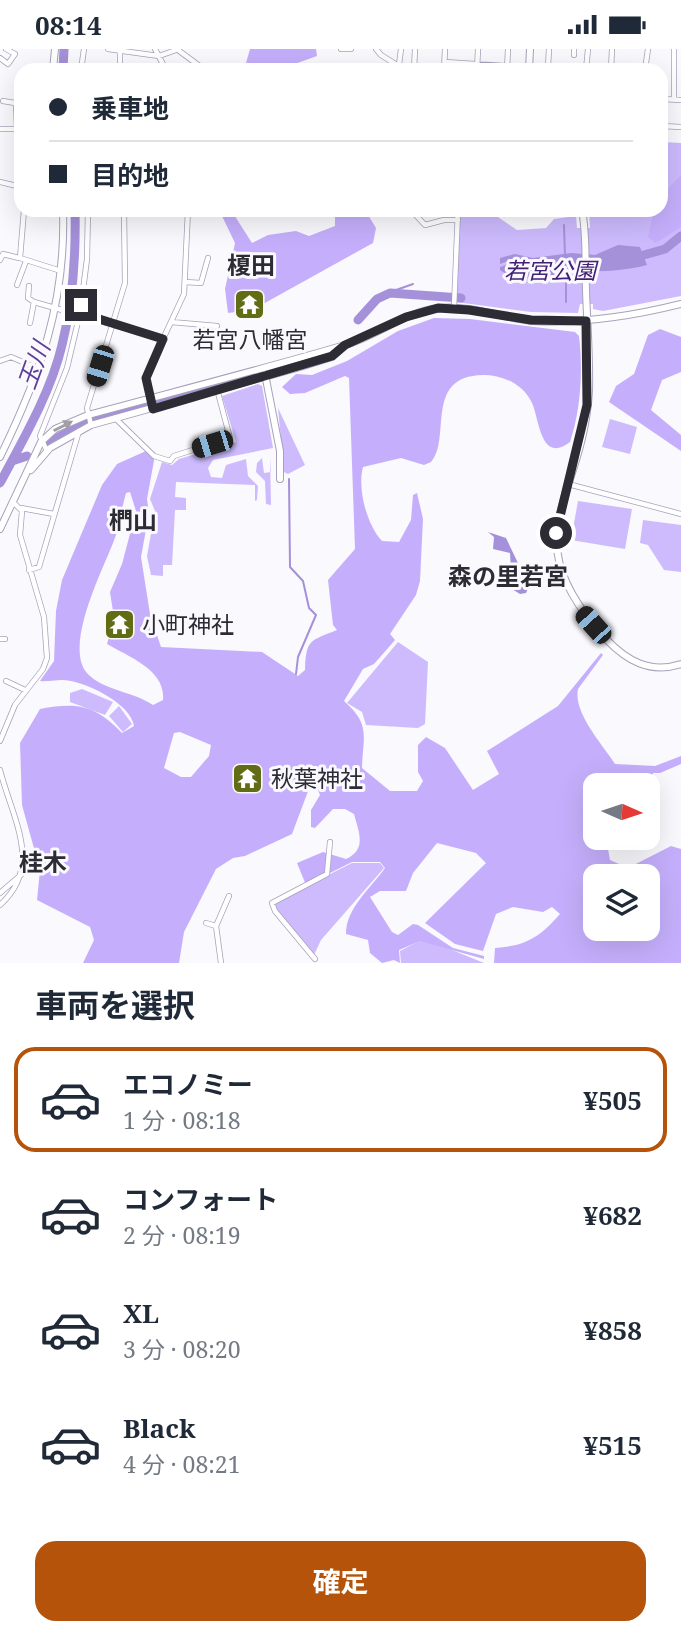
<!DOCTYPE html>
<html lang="ja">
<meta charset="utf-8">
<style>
:root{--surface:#fff;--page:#f6f6f7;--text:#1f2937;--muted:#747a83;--line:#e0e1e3;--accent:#b45309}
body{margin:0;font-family:"Noto Serif","Noto Sans JP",serif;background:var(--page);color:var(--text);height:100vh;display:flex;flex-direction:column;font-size:26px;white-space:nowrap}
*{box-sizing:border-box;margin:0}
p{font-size:23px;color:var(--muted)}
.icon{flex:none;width:38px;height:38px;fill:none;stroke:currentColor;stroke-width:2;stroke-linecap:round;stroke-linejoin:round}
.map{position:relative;height:914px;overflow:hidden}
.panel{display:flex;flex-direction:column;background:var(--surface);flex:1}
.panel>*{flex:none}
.guide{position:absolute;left:14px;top:14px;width:654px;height:154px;border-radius:21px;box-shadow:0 7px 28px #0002;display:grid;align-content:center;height:154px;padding:0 35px;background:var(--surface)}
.needle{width:46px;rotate:93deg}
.controls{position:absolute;left:583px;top:724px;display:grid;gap:14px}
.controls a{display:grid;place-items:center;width:77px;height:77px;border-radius:14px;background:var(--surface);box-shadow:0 7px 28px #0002;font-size:35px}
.end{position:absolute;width:32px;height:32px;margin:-16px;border:9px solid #2d2b34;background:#fff;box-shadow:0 0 0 4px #fff}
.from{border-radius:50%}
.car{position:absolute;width:21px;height:42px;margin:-21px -10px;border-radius:9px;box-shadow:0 0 5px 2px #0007;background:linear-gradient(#222 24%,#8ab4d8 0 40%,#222 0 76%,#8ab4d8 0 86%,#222 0)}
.guide b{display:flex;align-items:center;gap:24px;height:66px;font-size:26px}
.guide b+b{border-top:2px solid var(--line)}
.guide i{width:18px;height:18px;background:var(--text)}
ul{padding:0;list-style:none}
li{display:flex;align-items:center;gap:21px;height:105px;margin:0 14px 10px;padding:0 21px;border:4px solid transparent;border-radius:21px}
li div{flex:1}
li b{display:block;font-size:26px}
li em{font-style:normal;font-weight:700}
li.active{border-color:var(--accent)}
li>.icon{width:63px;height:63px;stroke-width:1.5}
h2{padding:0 35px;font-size:32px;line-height:84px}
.button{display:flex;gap:14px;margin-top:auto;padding:14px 35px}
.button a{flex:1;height:80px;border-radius:21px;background:var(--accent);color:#fff;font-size:28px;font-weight:700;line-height:80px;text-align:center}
.status{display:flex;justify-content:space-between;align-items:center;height:49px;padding:0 35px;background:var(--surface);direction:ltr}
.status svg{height:19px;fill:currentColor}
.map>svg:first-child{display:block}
.green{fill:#cdbbfe}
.forest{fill:#c5affc;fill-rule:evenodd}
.water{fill:#a590da}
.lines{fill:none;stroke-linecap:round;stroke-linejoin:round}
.stream{stroke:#a590da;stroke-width:2}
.river{stroke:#a590da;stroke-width:9}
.minor-casing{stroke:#a8a2bb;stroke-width:6}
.tertiary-casing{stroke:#a8a2bb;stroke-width:8}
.minor{stroke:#fff;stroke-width:4.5}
.tertiary{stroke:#fff;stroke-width:6}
.oneway{fill:#a0a0a4}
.route{stroke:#2d2b34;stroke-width:9}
.labels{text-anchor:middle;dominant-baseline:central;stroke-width:6;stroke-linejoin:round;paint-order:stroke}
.park-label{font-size:23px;font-style:italic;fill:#422076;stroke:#faf9fe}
.poi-label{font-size:23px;fill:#2d2b34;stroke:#faf9fe;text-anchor:start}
.neighbourhood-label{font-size:24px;font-weight:bold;fill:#2d2b34;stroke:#faf9fe}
.water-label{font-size:24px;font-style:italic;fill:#5e3f97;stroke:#faf9fe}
</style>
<div class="status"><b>08:14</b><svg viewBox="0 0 49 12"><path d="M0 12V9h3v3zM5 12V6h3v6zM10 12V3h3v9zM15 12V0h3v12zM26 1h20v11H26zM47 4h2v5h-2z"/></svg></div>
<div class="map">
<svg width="681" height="914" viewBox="0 0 681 914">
<rect width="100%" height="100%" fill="#faf9fe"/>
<path class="green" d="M662 93 681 94V247L603 262 593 260V255H580L578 264 531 263 456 253 460 162H489L517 181 546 179 554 170 576 167 577 179H590L589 161H662Z
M258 335 262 337 273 399 213 411 208 419 211 428 222 429 226 416 246 410 248 427 258 437 257 451 255 452V436L176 433 175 448 186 449V461H175L172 516H163V527L151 526 147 507 155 462 150 450 162 413 172 416 179 410 236 393 222 347Z
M278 359 305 416 288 425 284 423Z
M610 370 637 378 630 405 602 398Z
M262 409 264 424 271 423 270 409 271 456 266 455 265 432 256 423 257 414Z
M578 452 632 460 625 500 571 491Z
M643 471 681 476V523L664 521 648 496 640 494Z
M398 593 428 613 425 675 418 679 366 676 362 663 347 654Z
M82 640 113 653 105 666 70 653V644Z
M119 657 132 675 123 683 109 667Z
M352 814H380L384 819 321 891 314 906 274 857 275 853Z
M419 892H430L484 914H401L400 902Z"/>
<path class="forest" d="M250 0H316L317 7 278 21H244Z
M681 126V178L656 194 648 188 654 161H662V146Z
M223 161H231L252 194 268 186 296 182 309 187 335 177V161H365L376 179 373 194 252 261 228 264 225 240 235 194 222 167Z
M434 269 470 270 575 283 579 287C583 322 581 360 570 393 540 416 539 368 532 354 523 335 503 326 483 326 423 327 452 390 431 413L424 416 401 409 363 418C357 440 367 476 382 492L399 493 411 471 413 446 417 444 423 470 420 532 416 546 390 585 395 591 374 615 363 620 344 652C371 676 363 686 362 719L390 742H417L423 732 418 723V696L426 688 445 699 473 741 499 725 487 702 558 657 601 604 603 606 578 640C573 664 603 696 615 715L655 717 681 707V715L660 724H653L648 743V737H595V789H606L610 811 628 819 671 797 681 800V914H494L495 899C526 897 540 888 560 865L552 858 543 863 513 858 496 865 483 902 455 895 425 874 486 814 476 804 437 794 413 824 406 842H380L370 848 392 883 398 886 413 875 418 876 453 899 484 907V910L420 892 399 901 400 914 394 911 382 914 370 904 368 891 346 885C346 859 370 840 385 819L380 813H352L306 836 297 814 323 803 346 810C367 800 359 784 354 765L345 760H333L315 779 311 778V761L320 746 317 739 310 737 292 785 245 807 233 809 216 820 184 883 179 914H83L94 891 90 878 37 851 40 821 22 756 20 694 40 660C77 653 95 656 122 684L134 677C131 654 83 631 62 631 54 631 46 633 40 632L54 612 56 562 62 531 102 436 117 415 146 402 155 406 147 450 149 464 141 508 150 565 161 598 262 603 298 627 305 621C306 590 310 592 337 581L333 576 328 531 355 500 349 329 345 327 305 344 290 345 282 338 296 325 312 326 347 312 398 282ZM130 443 136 462 122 515 110 543 114 569 107 595C129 608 166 621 163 651L153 656C134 643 107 642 90 627 59 601 106 516 116 486 120 472 122 458 126 444ZM180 683 211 696 209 707 191 728H181L164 719 174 684ZM595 828H648V880H595Z
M660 280 681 288V323L662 331 651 361 681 386V402L609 353 616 337 634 325 648 286Z"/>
<path class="water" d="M618 196 640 198 647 216C625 222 603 222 581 223 556 223 522 237 500 221V218L512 214 508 212 500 215V209L515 205 533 209 571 204 595 206Z
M488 483 506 489 529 537 526 544 520 545 512 540 510 504 493 500 494 488Z"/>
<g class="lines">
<path class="stream" d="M564 176 565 207
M566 226V253
M382 246 413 235
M289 430 290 518 303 532 309 559 316 566 298 608 296 625"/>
<path class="river" d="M63 21 64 0
M633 209 665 200 681 187
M358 271 377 250 390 244 461 249
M46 395 92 370 296 315
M12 412 27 407
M0 434C23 391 51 343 62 296 73 252 76 206 75 161"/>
<defs>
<path id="minor" d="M108 0 159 7 179 0
M155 0 166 21
M341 0H351
M376 0 381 6 405 21
M674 0V50
M178 1 205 21
M120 2V21
M574 6V0
M0 9 8 15 15 5 6 0
M445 13 570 21
M399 16 401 0
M548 18 549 0
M81 21 84 0
M414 21 415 0
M444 21 445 0
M477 21 478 0
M507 21 508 0
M586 21 588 0
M611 21 612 0
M645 21 648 0
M662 50 681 51
M3 52 21 55
M16 55 17 81
M662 77 681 78
M0 80H21
M0 133 21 138
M24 161 20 209 61 222
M411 161 425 176 444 171H458
M0 211 3 205 19 209
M185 233 201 234 208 209
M17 236 26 212
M29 237 28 249 34 253 30 274
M34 253 163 290 146 329 153 359
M454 259 458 161
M171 273 217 277
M163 290 184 245 188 161
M0 312 11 308 39 320
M115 369 154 407 170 412 174 407 230 389 217 340
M91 376 87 359 125 234 124 161
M47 402 40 387 67 319 80 264 87 210 88 161
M568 435 681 465
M21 459 54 465
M29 521 39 518 79 382
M0 590H5
M6 632 25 641
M0 692 15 656 43 620 47 609 44 568 20 486 22 462 13 453
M0 721C12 769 44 817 0 856
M0 844 22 825
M206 874 216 877
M315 910 275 862 272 854 327 825 330 793
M221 914 216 877 229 847"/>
<path id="tertiary" d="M53 21 55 0
M529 21 530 0
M582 161C587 187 585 215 586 241 587 274 590 309 589 342 583 452 510 486 606 590 627 612 650 625 681 615
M265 325 280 402V430
M0 408C40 326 66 254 63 161
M31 421 50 399 91 376 300 318 332 308 345 296
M0 480 41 393 55 380 88 366C173 343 260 321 345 296 377 287 404 263 439 259 471 256 502 269 533 272 583 275 633 267 681 255"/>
</defs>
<use href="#minor" class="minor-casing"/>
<use href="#tertiary" class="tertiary-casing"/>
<use href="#minor" class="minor"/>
<use href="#tertiary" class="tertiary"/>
</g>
<defs><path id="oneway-solid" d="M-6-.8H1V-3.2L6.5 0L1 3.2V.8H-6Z" transform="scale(1.75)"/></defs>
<use class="oneway" href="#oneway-solid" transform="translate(63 377) rotate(-27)"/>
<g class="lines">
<path class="route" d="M81 256 80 264 163 290 146 329 153 360 332 307 345 296 406 268 438 259 469 261 531 271 586 272 587 356 556 484"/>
</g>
<defs>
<symbol id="temple-square" viewBox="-11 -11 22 22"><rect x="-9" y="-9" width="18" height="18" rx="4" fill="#626c14" stroke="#faf9fe"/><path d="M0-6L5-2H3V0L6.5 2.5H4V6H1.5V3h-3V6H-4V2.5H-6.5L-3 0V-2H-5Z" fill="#fff"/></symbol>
</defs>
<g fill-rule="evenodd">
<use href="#temple-square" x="232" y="238" width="35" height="35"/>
<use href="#temple-square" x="102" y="558" width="35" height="35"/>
<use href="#temple-square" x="230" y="712" width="35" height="35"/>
</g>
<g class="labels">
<g class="park-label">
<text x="550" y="221">若宮公園</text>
</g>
<g class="poi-label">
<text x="250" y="290" text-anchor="middle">若宮八幡宮</text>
<text x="142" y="575">小町神社</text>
<text x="271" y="729">秋葉神社</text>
</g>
<g class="neighbourhood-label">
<text x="251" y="215">榎田</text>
<text x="133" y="470">椚山</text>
<text x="508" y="526">森の里若宮</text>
<text x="43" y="812">桂木</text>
</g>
<g class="water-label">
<text transform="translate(33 316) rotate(-70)">玉川</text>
</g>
</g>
</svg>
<div class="controls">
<a><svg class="needle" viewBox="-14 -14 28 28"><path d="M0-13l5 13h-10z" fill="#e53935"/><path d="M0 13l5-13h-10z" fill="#747a83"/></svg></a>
<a><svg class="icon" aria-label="layers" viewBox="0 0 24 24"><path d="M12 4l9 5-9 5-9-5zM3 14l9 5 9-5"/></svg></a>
</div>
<i class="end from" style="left:556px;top:484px"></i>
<i class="end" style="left:81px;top:256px"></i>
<i class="car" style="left:100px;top:317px;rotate:197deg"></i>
<i class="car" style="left:212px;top:395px;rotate:253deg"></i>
<i class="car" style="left:593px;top:576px;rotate:318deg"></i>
<div class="guide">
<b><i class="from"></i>乗車地</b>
<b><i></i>目的地</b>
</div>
</div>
<section class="panel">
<h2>車両を選択</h2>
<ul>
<li class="active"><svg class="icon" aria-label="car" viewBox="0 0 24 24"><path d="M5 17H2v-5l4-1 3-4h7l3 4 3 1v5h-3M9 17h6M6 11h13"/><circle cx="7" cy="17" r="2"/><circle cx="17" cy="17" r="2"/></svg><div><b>エコノミー</b><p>1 分 · 08:18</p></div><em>¥505</em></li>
<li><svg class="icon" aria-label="car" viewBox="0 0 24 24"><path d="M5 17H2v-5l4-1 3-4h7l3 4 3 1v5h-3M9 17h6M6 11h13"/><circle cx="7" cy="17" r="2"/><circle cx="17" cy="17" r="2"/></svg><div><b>コンフォート</b><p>2 分 · 08:19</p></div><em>¥682</em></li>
<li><svg class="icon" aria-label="car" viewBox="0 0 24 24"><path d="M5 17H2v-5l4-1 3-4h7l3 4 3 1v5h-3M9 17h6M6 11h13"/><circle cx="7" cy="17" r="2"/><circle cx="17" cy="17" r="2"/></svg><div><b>XL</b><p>3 分 · 08:20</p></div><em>¥858</em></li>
<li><svg class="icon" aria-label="car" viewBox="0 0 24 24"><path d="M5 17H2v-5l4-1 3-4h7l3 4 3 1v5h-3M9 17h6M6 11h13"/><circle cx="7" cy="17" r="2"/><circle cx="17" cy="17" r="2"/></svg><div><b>Black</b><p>4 分 · 08:21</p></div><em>¥515</em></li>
</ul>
<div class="button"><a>確定</a></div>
</section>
